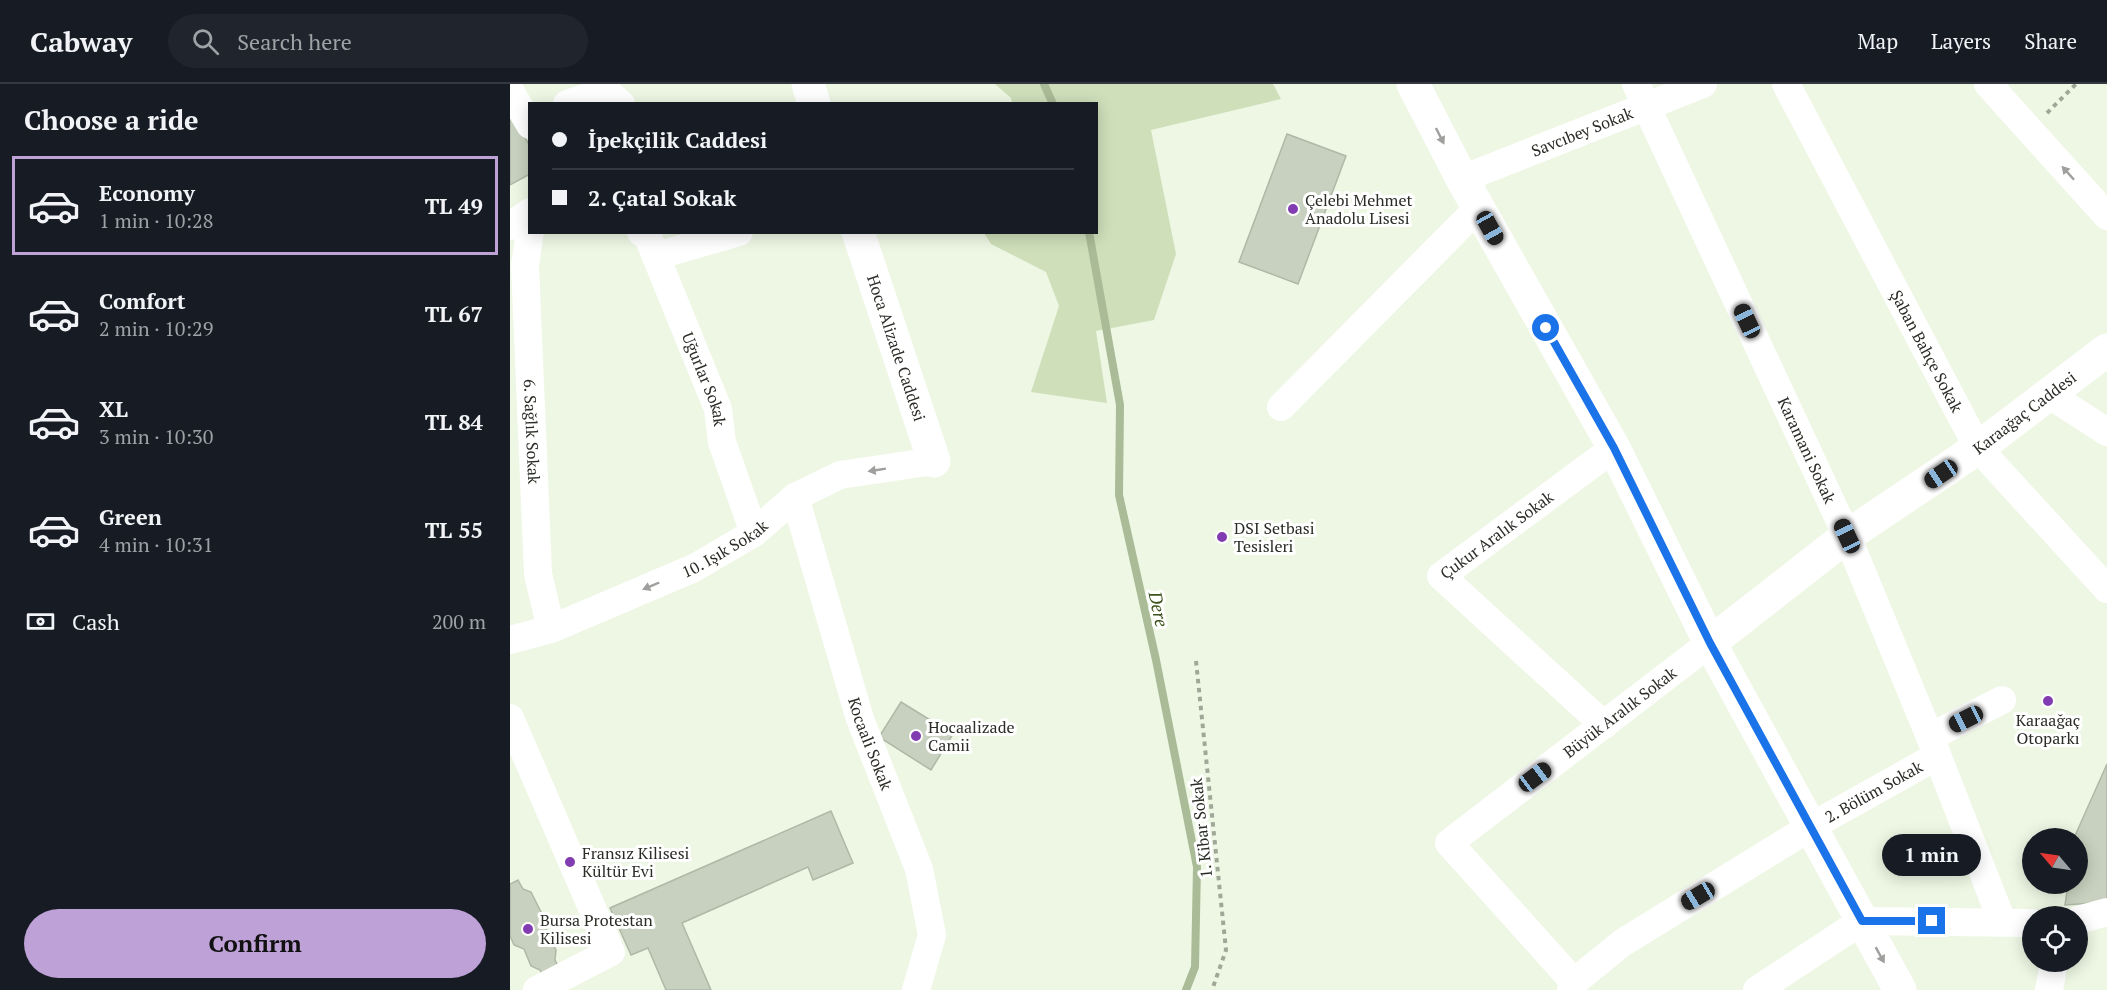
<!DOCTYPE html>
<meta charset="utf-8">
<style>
:root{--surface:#171b24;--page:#20242c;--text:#f1f3f6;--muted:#9ea1a6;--line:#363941;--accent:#bea1d6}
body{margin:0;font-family:"PT Serif",serif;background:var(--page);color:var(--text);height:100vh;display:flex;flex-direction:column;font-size:22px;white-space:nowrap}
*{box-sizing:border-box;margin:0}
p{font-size:20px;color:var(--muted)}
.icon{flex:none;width:33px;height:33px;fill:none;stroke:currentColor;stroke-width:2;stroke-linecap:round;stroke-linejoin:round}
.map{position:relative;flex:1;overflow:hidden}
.drawer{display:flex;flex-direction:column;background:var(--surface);width:510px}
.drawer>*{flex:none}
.hud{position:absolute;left:18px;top:18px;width:570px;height:132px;border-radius:0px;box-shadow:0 3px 15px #0003;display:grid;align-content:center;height:132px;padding:0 24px;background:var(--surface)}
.needle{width:39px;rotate:299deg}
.fabs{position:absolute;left:1512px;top:744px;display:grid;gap:12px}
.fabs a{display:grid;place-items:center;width:66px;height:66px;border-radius:50%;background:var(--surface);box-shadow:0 3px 15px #0003;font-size:30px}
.end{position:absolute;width:27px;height:27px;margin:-14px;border:8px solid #1a73e8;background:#fff;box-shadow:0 0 0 3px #fff}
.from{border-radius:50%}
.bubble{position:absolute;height:42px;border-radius:21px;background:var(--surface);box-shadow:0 3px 15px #0003;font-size:20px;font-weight:800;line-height:42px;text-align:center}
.car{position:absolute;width:18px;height:36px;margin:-18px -9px;border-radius:8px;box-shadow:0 0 4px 2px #0007;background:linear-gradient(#222 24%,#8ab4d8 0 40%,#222 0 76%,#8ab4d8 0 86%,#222 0)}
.hud b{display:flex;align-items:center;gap:21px;height:57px;font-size:22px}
.hud b+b{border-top:2px solid var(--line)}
.hud i{width:15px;height:15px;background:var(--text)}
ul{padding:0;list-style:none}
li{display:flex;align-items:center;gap:18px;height:99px;margin:0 12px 9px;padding:0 12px;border:3px solid transparent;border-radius:0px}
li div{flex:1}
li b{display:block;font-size:22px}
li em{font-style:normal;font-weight:800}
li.selected{border-color:var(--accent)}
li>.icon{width:54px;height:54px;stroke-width:1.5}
h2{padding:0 24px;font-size:27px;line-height:72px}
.pay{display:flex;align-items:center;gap:15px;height:66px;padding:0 24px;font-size:22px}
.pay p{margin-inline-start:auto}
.cta{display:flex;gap:12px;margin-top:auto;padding:12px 24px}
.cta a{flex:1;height:69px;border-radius:36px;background:var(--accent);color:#111;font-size:24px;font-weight:800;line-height:69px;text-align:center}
header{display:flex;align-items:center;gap:36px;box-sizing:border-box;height:84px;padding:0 30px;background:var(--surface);border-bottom:2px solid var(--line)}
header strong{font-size:28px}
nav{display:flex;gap:33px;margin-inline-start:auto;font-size:21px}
.search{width:420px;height:54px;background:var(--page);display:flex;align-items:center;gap:15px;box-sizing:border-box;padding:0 21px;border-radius:33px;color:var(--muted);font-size:22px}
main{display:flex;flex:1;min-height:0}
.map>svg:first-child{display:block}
.green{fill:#cedfba}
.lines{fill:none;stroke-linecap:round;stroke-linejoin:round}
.stream{stroke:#aabb97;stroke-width:8}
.building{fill:#c8d1bf;stroke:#afb8a6;stroke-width:1.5}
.path{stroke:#a0a798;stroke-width:4;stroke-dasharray:4.5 4.5;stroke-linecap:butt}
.minor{stroke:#fff;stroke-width:28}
.secondary{stroke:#fff;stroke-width:33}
.oneway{fill:#9fa09d}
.route{stroke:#1a73e8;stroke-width:8}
.poi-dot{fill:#803cb0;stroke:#fff;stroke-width:2}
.labels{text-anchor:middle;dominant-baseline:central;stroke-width:6;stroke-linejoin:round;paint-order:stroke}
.street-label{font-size:16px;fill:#2a2d26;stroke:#fff}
.poi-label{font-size:16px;fill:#2a2d26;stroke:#fff;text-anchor:start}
.water-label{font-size:18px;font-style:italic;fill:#3c521c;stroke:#fff}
</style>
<header>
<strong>Cabway</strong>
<div class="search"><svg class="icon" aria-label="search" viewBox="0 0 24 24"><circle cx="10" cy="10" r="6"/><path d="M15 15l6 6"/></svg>Search here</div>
<nav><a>Map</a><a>Layers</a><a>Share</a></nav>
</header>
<main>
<section class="drawer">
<h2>Choose a ride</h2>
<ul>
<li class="selected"><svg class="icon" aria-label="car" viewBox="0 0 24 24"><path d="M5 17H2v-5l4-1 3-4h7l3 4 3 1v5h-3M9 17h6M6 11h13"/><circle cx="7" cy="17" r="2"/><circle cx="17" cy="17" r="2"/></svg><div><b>Economy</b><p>1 min · 10:28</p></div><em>TL 49</em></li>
<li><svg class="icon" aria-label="car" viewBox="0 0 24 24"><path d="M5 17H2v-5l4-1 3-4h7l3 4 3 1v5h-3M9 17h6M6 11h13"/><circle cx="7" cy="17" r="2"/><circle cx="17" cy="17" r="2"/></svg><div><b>Comfort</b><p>2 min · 10:29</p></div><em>TL 67</em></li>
<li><svg class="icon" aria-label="car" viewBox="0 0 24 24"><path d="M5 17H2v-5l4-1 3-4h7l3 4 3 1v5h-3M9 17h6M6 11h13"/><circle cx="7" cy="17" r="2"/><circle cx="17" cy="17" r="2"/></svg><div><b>XL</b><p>3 min · 10:30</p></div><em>TL 84</em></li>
<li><svg class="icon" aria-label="car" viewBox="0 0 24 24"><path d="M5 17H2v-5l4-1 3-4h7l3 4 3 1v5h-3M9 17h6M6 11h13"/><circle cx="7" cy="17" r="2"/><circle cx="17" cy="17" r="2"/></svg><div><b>Green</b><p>4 min · 10:31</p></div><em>TL 55</em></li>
</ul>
<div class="pay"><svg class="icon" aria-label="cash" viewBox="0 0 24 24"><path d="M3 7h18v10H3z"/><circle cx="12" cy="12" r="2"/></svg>Cash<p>200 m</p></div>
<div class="cta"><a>Confirm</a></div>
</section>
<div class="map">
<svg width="1597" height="906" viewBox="0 0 1597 906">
<rect width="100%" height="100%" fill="#eef7e4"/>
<path class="green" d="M485 0H763L771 15 641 46 666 170 644 236 586 247 597 319 521 308 549 222 536 188 481 160 474 149 586 148V20L502 19 501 14Z"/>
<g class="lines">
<path class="stream" d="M534 0 543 20
M579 148 610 321 609 411 646 576 687 783 685 883 676 906"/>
</g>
<path class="building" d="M0 29 20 62V90L0 101Z
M777 50 836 72 788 200 729 178Z
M391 618 443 650 421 686 369 653Z
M1597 680V818L1555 821 1558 800H1568V754H1564Z
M321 727 343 779 303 796 298 783 172 839 201 906H156L138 864 121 871 100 824Z
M8 796 13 805 21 808 36 838 37 851 46 866 45 876 52 890 36 898 30 886 21 882 14 865 4 861 0 852V800Z"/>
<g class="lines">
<path class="path" d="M1537 29 1566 0
M686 577 716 866 702 906"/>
<g class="minor">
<path id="s1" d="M1126 0 1337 452 1420 653 1492 837"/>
<path id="s2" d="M1276 0 1468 364 1597 505"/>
<path d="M1478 0 1597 132"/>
<path d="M0 7 20 41"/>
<path d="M57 20 96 7 111 20"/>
<path id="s3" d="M952 95 1193 0"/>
<path d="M0 142 20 128"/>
<path id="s4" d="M20 148 15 181 28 490 41 545"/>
<path id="s5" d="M131 148 138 153 208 325 212 358 244 449"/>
<path d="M146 172 229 148"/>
<path d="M1538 310 1597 348"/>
<path d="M771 323 968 124"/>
<path id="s6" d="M285 413 350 635 409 785 422 851 406 906"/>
<path id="s7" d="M0 556 41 545 184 484 244 449 285 413 330 391 424 377"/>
<path d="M0 634 101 868 27 906"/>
<path id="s8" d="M1094 641 931 492 1104 364"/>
<path d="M1420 653 1492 616"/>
<path d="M1568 836 1597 828"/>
<path id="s9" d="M1064 898 939 759 1200 559"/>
<path id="s10" d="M1061 906 1064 898 1112 859 1302 742 1427 672"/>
<path d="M1247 906 1352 837 1522 839"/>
<path d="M1539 906 1544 878"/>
</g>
<g class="secondary">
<path d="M298 0 304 20"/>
<path d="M903 0 952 95 1104 364 1200 559 1390 906"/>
<path id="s11" d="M348 148 424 377"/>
<path id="s12" d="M1200 559 1337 452 1468 364 1597 266"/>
</g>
</g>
<defs><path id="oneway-solid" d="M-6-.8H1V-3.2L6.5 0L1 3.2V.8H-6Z" transform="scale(1.5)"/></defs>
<g class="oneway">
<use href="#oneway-solid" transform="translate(930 52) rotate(63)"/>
<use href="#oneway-solid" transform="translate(1558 89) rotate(-132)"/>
<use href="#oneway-solid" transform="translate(367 386) rotate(171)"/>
<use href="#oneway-solid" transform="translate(141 502) rotate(157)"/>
<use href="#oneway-solid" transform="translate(1370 871) rotate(61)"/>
</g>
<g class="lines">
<path class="route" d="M1036 244 1104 364 1200 559 1352 837H1422"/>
</g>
<g class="poi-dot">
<circle cx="783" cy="125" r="6"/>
<circle cx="712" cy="453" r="6"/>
<circle cx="1538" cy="617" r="6"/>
<circle cx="406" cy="652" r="6"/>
<circle cx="60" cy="778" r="6"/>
<circle cx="18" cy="845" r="6"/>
</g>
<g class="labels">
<g class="street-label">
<text stroke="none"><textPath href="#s3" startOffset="129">Savcıbey Sokak</textPath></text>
<text stroke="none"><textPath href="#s11" startOffset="122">Hoca Alizade Caddesi</textPath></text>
<text stroke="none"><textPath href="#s2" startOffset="302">Şaban Bahçe Sokak</textPath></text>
<text stroke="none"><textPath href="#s5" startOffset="162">Uğurlar Sokak</textPath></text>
<text stroke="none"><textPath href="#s12" startOffset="390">Karaağaç Caddesi</textPath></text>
<text stroke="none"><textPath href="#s4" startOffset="200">6. Sağlık Sokak</textPath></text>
<text stroke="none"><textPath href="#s1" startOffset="404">Karamani Sokak</textPath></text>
<text stroke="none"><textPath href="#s8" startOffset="290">Çukur Aralık Sokak</textPath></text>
<text stroke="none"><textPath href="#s7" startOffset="234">10. Işık Sokak</textPath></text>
<text stroke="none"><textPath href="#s9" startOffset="402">Büyük Aralık Sokak</textPath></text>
<text stroke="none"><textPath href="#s6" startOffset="258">Kocaali Sokak</textPath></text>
<text stroke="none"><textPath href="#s10" startOffset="364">2. Bölüm Sokak</textPath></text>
<text transform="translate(691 744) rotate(-96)">1. Kibar Sokak</text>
</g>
<g class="poi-label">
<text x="795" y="116">Çelebi Mehmet<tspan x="795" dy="18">Anadolu Lisesi</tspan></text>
<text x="724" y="444">DSI Setbasi<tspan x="724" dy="18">Tesisleri</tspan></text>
<text x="1538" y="636" text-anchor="middle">Karaağaç<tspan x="1538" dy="18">Otoparkı</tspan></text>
<text x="418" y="643">Hocaalizade<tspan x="418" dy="18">Camii</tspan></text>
<text x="72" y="769">Fransız Kilisesi<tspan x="72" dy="18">Kültür Evi</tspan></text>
<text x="30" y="836">Bursa Protestan<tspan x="30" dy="18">Kilisesi</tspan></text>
</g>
<g class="water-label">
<text transform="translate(649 525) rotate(78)">Dere</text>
</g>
</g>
</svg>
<div class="fabs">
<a><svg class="needle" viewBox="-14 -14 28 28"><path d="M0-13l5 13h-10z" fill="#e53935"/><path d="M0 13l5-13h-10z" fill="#9ea1a6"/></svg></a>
<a><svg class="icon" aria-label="locate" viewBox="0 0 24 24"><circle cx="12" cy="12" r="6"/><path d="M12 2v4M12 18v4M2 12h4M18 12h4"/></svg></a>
</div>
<i class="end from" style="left:1036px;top:244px"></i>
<i class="end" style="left:1422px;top:837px"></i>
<div class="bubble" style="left:1372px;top:750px;width:99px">1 min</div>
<i class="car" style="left:980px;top:144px;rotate:151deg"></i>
<i class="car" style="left:1237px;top:237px;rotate:335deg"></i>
<i class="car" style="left:1431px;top:390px;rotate:236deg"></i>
<i class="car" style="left:1337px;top:452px;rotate:335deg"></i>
<i class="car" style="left:1456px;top:635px;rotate:243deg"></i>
<i class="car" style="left:1025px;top:693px;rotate:53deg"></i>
<i class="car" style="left:1188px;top:812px;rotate:239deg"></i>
<div class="hud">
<b><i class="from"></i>İpekçilik Caddesi</b>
<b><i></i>2. Çatal Sokak</b>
</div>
</div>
</main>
